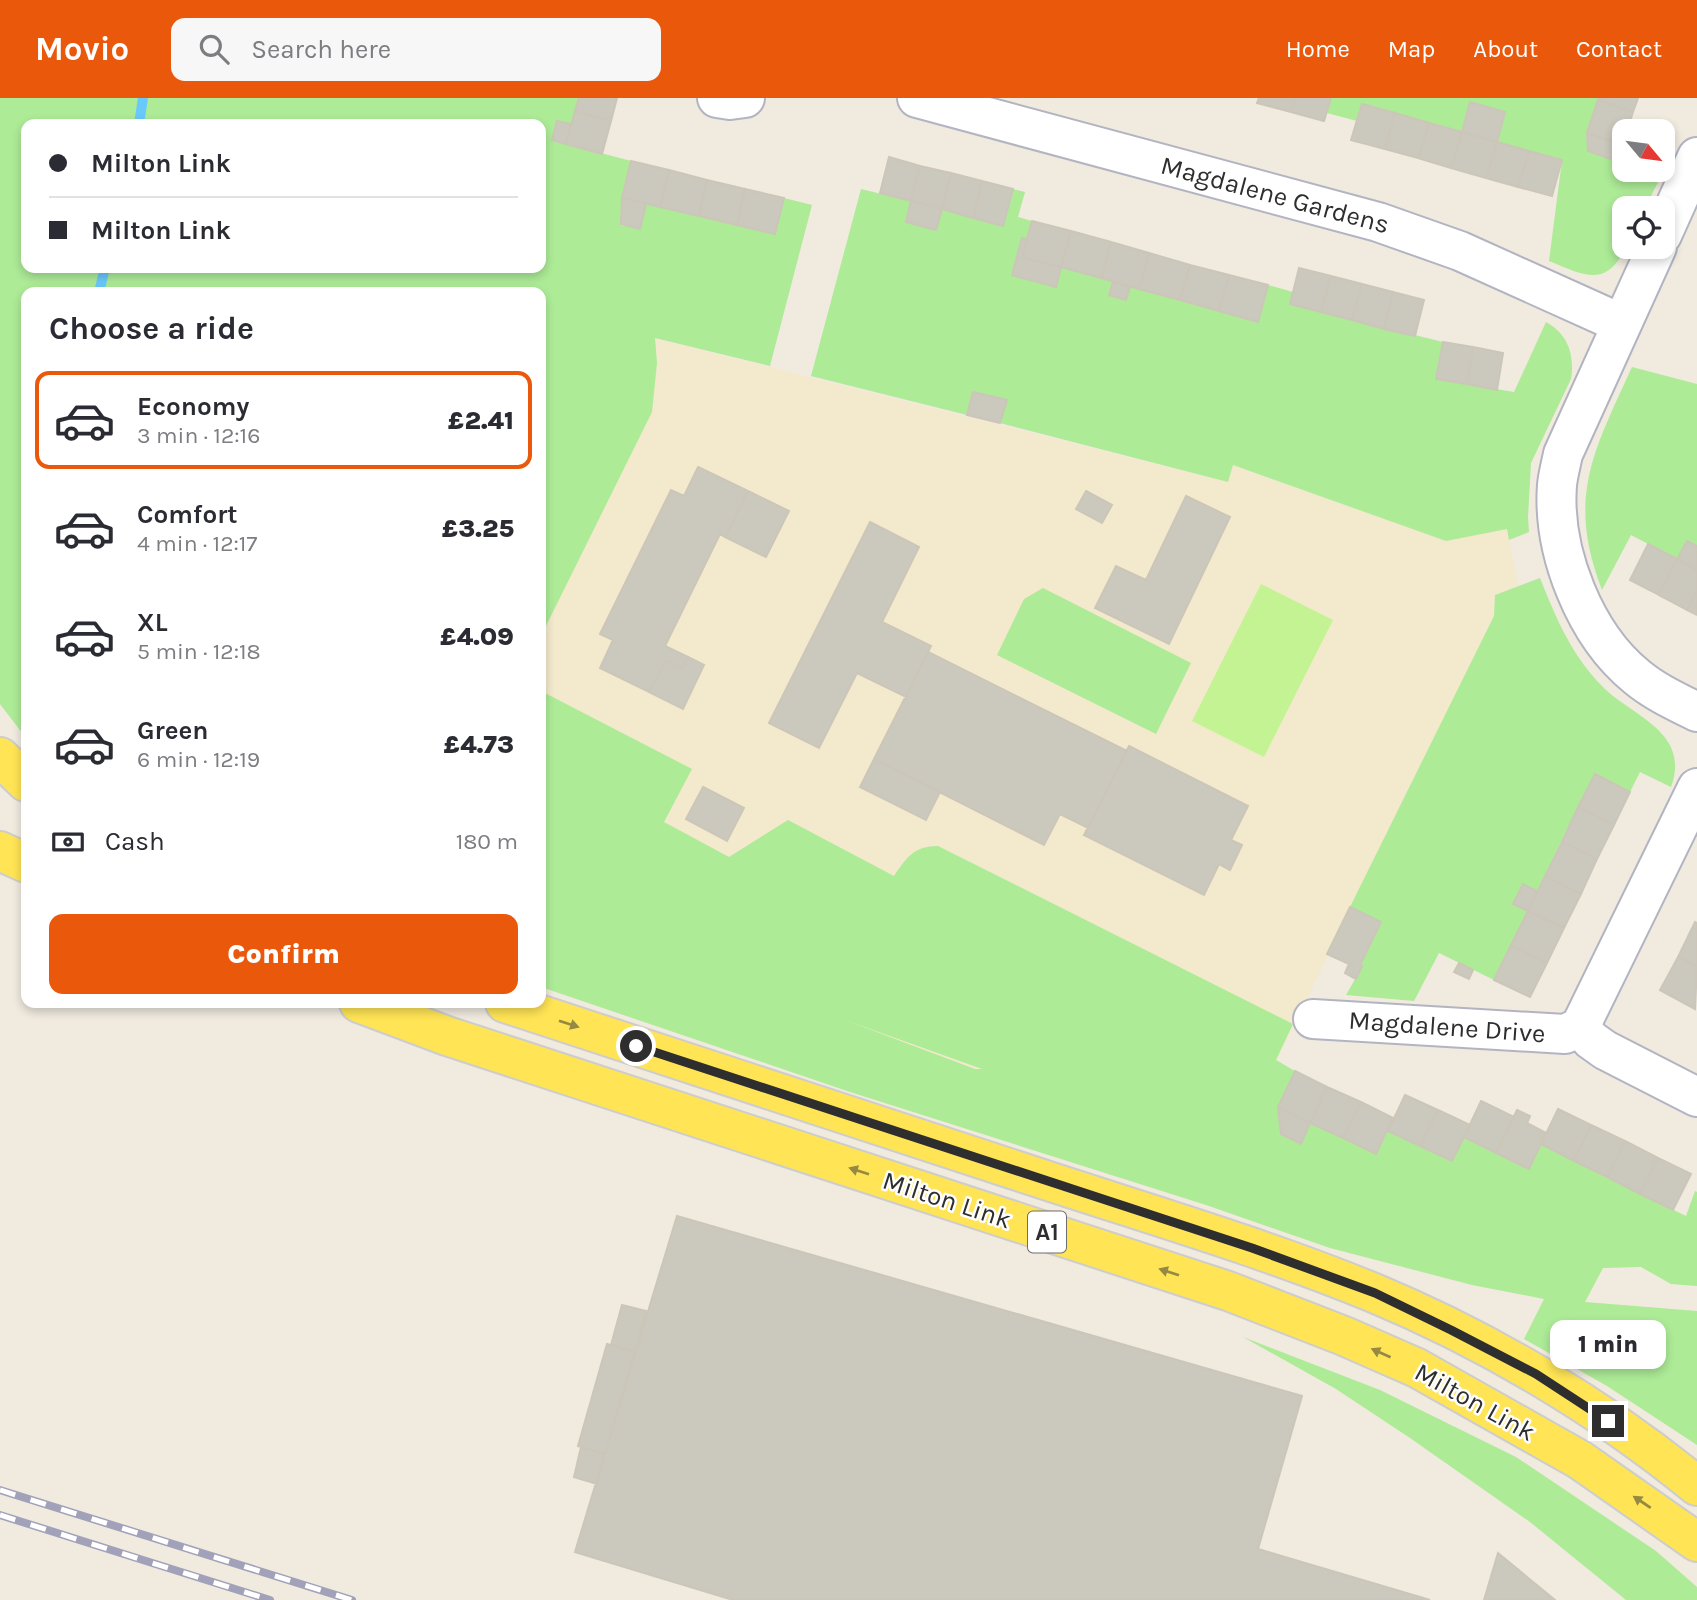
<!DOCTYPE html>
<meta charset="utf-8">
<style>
:root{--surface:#fff;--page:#f7f7f7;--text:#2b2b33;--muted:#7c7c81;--line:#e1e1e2;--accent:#ea580c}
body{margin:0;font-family:Karla,sans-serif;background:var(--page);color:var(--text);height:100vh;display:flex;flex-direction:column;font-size:26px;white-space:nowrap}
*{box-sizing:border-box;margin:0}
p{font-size:23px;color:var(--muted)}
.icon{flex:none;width:38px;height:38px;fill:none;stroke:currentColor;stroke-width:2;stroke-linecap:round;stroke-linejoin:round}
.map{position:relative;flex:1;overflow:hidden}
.details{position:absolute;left:21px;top:189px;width:525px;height:721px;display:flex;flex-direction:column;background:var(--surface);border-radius:14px;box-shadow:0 4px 10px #0003}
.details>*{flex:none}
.guide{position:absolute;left:21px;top:21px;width:525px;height:154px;border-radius:14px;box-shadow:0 4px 10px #0003;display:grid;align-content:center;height:154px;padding:0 28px;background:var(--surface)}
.needle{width:46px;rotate:119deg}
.fabs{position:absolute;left:1612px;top:21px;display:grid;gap:14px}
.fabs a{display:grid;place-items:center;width:63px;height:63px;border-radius:14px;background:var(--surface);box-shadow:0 4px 10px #0003;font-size:35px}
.end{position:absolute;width:32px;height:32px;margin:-16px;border:9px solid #2e2e2e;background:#fff;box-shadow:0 0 0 4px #fff}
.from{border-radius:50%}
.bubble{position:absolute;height:49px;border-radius:14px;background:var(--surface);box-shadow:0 4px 10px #0003;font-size:23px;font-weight:800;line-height:49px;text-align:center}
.guide b{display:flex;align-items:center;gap:24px;height:66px;font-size:26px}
.guide b+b{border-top:2px solid var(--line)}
.guide i{width:18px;height:18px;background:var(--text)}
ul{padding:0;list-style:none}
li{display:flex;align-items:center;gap:21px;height:98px;margin:0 14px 10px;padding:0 14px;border:4px solid transparent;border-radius:14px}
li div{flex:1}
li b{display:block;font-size:26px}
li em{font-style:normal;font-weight:800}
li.selected{border-color:var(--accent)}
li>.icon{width:63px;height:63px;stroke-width:1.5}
h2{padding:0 28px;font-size:32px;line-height:84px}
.pay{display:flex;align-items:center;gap:18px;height:77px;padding:0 28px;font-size:26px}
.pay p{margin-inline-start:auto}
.action{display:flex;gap:14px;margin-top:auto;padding:14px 28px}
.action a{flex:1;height:80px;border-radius:14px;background:var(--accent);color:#fff;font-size:28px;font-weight:800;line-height:80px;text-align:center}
header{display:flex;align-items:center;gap:42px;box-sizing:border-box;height:98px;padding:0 35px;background:var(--accent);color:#fff}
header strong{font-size:33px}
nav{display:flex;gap:38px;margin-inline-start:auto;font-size:24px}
.search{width:490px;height:63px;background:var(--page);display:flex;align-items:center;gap:18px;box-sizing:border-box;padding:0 24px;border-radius:14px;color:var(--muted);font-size:26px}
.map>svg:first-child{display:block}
.education{fill:#f3e9cd}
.green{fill:#adeb97;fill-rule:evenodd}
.pitch{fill:#c3f392}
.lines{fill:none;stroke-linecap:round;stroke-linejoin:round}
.stream{stroke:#69c9fb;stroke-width:10}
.building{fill:#cbc8bd;stroke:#ccc6b8;stroke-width:2}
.minor-casing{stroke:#b3b4c2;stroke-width:42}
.major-casing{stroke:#cdcdcd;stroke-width:42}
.minor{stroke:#fff;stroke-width:38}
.major{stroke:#ffe455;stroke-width:38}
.rail-casing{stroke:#a1a2ba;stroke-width:8}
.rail{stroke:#fff;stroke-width:5;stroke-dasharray:16;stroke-linecap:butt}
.oneway{fill:#968942}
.route{stroke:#2e2e2e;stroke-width:9}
.labels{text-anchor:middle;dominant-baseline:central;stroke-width:5;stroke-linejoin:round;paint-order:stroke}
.shield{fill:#fff;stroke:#6d6d6d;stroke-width:2}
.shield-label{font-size:24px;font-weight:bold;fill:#2e2e2e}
.street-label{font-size:26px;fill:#2e2e2e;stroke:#fff}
</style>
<header>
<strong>Movio</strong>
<div class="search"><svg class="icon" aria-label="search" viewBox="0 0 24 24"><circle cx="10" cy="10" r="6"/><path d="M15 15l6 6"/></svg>Search here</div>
<nav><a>Home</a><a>Map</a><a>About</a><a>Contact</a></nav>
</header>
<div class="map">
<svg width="1697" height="1502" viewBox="0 0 1697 1502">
<rect width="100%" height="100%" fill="#f0eadf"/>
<path class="education" d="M541 212 1228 384 1232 367 1446 443 1507 431 1518 488 1495 497 1494 518 1206 1107 541 887Z"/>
<path class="green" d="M0 0H579L571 26 558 23 552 42 631 63 622 100 621 127 640 131 646 106 775 136 784 100 812 107 770 268 655 240 657 265 652 314 541 538V194H26V640L0 606ZM26 26H541V170H26Z
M1331 0H1599L1587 35 1589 53 1624 65V72H1643L1661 78 1645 110H1624V149H1626C1606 191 1584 177 1549 163L1562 62 1497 44 1504 14 1471 4 1462 34 1362 6 1357 23 1327 15Z
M861 91 911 103 906 124 936 132 942 111 1003 127 1013 91 1025 94 1018 119 1032 123 1027 141 1022 140 1012 177 1056 189 1061 169 1113 184 1109 197 1126 201 1130 189 1258 224 1268 187 1293 194 1290 206 1443 244 1437 281 1514 294 1546 224C1568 236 1575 257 1571 281L1531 365 1528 419 1529 434 1509 442 1507 431 1446 443 1233 367 1228 384 1000 325 1006 302 973 294 967 317 811 278Z
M1632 269 1697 286V448L1687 443 1677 461 1631 437 1602 492C1566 399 1594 353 1632 269Z
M1540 480C1552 510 1564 540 1584 567 1592 578 1602 589 1613 598 1644 622 1689 640 1671 689L1640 674 1630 694 1594 677 1537 793 1523 787 1514 806 1528 813 1494 882 1439 855 1414 903 1346 897 1362 869 1360 867 1381 825 1350 809 1494 518 1495 497Z
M1043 490 1191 565 1156 636 997 557 1024 501Z
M541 593 692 671 664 724 729 759 788 722 894 778C907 759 914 748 938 748L1293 926 1276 962 1295 973 1301 1045 1310 1025 1376 1056 1388 1033 1452 1063 1464 1039 1529 1070 1541 1046 1686 1118 1695 1093 1697 1094V1188L1671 1186 1641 1169 1603 1170 1585 1204 1697 1213V1347L1607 1288 1524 1241 1544 1201 1472 1187 1330 1150 1206 1107 850 994 541 889ZM845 922 982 971H983H975Z
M1243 1239 1380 1292 1516 1359 1656 1453 1697 1489V1502H1626L1530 1424 1410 1340 1336 1291Z"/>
<path class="pitch" d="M1261 486 1333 522 1264 659 1192 623Z"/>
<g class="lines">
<path class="stream" d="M139 26 143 0
M99 194 105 170"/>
</g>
<path class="building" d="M579 0H617L611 23 575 13Z
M1259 0H1295L1291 14 1257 5Z
M1295 0H1331L1324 23 1291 14Z
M1599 0H1638L1633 14 1598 2Z
M1598 2 1633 14 1627 33H1624L1622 47 1587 35Z
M1470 4 1505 14 1497 44 1462 34Z
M1362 6 1395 15 1385 51 1351 42Z
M575 13 611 23 602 56 566 46Z
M1395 15 1429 25 1418 60 1385 51Z
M557 23 571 26 566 46 552 42Z
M1429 25 1462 34 1451 70 1418 60Z
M1462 34 1497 44 1486 80 1451 70Z
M1587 35 1622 47 1617 63 1588 53Z
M1497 44 1529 53 1518 89 1486 80Z
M1529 53 1562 62 1552 98 1518 89Z
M889 59 920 68 911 103 880 95Z
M631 63 669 72 660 109 622 100Z
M920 68 951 75 942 111 911 103Z
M669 72 707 82 699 118 660 109Z
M951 75 982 83 973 120 942 111Z
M707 82 745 91 737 127 699 118Z
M982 83 1013 91 1003 128 973 120Z
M745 91 784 100 775 136 737 127Z
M622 100 646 106 640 131 621 126Z
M911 103 942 111 936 132 906 124Z
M1032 123 1071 133 1061 169 1022 159Z
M1071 133 1111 144 1101 180 1061 169Z
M1022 140 1027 141 1022 159 1061 169 1056 189 1012 177Z
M1111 144 1149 155 1139 191 1101 180Z
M1149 155 1190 167 1180 202 1139 191Z
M1190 167 1229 177 1219 213 1180 202Z
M1299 170 1331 178 1321 214 1290 206Z
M1229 177 1268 187 1258 224 1219 213Z
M1331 178 1362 186 1352 222 1321 214Z
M1113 184 1130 189 1126 202 1109 197Z
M1362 186 1393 194 1384 231 1352 222Z
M1393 194 1424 202 1415 238 1384 231Z
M1443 244 1473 249 1467 286 1436 281Z
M1473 249 1503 255 1497 292 1467 286Z
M973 294 1007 302 1000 325 967 317Z
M698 369 748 393 725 439 720 436 665 548 688 559 682 570 666 562 649 594 600 570 613 542 600 536 671 392 684 398Z
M748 393 789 413 766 459 725 439Z
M1086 393 1112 407 1102 425 1076 411Z
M1186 398 1230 419 1169 546 1095 510 1116 468 1146 482Z
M870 424 919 449 882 524 931 548 906 599 857 575 819 650 769 625Z
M1687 443 1697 448V472L1677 461Z
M1648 446 1677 461 1659 497 1630 482Z
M1677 461 1697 472V493L1687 512 1659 497Z
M1697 493V517L1687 512Z
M928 554 1127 653 1088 730 1060 716 1044 747 874 661Z
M688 559 704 567 683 611 649 594 666 562 682 570Z
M1129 648 1248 708 1231 742 1242 747 1230 772 1219 766 1204 797 1084 737Z
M874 661 940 694 926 722 860 689Z
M1595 676 1630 694 1614 727 1578 709Z
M703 689 744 710 727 743 686 721Z
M1578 709 1614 727 1597 761 1562 744Z
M1562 744 1597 761 1581 796 1545 778Z
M1545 778 1581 796 1564 830 1528 813Z
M1523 786 1537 793 1528 813 1513 806Z
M1350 809 1381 824 1360 867 1362 868 1356 881 1345 875 1349 866 1327 856Z
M1528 813 1564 830 1547 865 1511 847Z
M1695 824 1697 825V869L1678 859Z
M1511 847 1547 865 1530 899 1494 882Z
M1678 859 1697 869 1695 911 1660 892Z
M1459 865 1473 872 1469 881 1454 874Z
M1295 973 1327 989 1310 1025 1278 1009Z
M1327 989 1361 1004 1343 1040 1310 1025Z
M1405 997 1438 1012 1420 1048 1388 1033Z
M1481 1003 1514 1019 1496 1055 1464 1039Z
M1361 1004 1393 1020 1376 1056 1343 1040Z
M1278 1009 1310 1025 1301 1046 1281 1036Z
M1558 1011 1591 1027 1574 1063 1541 1046Z
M1438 1012 1470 1027 1452 1063 1420 1048Z
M1517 1012 1530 1018 1527 1025 1546 1035 1529 1071 1496 1055Z
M1591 1027 1625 1043 1607 1079 1574 1063Z
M1625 1043 1658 1060 1640 1096 1607 1079Z
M1658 1060 1691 1076 1673 1112 1640 1096Z
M677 1118 1302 1298 1258 1451 1430 1502H733L575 1454Z
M622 1207 646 1213 635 1254 611 1247Z
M607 1246 635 1254 605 1356 578 1348Z
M581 1349 605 1356 597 1386 574 1379Z
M1498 1455 1555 1502H1484Z"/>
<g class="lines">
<defs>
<path id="minor" d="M717 0 730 2 745 0
M917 0 1378 124 1460 153 1622 226
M1662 137 1697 59
M1657 149 1563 356C1561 366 1558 377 1557 387 1552 454 1585 537 1637 579 1655 594 1677 604 1697 614
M1313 921 1565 936 1580 929 1591 942 1605 952 1697 999
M1580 929 1697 690"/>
<path id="major" d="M0 659 26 684
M0 753 26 765
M359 905 447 938 1228 1193 1344 1238 1417 1270 1580 1362 1697 1444
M505 905C680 962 855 1020 1030 1077 1145 1115 1262 1149 1374 1195 1487 1242 1602 1310 1697 1388"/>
</defs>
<use href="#minor" class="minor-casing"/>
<use href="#major" class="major-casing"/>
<use href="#minor" class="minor"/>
<use href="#major" class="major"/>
<defs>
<path id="rail" d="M0 1392 352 1502
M0 1417 270 1502"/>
</defs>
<use href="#rail" class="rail-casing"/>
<use href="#rail" class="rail"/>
</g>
<defs><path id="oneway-solid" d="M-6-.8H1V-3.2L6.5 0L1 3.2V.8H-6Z" transform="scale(1.75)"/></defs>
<g class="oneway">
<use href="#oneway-solid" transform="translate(569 926) rotate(18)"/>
<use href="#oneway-solid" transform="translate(859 1073) rotate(-162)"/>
<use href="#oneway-solid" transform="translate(1169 1174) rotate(-162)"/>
<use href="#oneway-solid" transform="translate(1381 1255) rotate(-156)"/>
<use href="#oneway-solid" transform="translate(1642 1404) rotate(-146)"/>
</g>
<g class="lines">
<path class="route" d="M636 948 1252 1150 1375 1195 1451 1232 1536 1276 1608 1323"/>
</g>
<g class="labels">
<rect class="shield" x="1028" y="1113.5" width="38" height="41" rx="5"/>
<g class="shield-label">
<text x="1047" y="1134">A1</text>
</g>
<g class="street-label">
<text transform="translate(1275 97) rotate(15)">Magdalene Gardens</text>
<text transform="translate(1447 929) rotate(4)">Magdalene Drive</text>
<text transform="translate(947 1102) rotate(18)">Milton Link</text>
<text transform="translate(1475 1304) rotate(29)">Milton Link</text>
</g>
</g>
</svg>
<div class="fabs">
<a><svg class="needle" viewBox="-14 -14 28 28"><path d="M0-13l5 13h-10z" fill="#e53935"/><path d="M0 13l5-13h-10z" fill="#7c7c81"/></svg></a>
<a><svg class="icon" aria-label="locate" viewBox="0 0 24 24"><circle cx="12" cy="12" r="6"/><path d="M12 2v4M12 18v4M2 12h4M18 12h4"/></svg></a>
</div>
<i class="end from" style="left:636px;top:948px"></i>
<i class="end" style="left:1608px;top:1323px"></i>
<div class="bubble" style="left:1550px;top:1222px;width:116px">1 min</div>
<div class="guide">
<b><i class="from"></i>Milton Link</b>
<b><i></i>Milton Link</b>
</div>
<section class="details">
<h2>Choose a ride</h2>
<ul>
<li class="selected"><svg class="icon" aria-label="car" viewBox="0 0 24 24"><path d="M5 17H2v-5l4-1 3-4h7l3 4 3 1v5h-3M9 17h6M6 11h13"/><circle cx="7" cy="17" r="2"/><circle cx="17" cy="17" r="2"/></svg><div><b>Economy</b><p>3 min · 12:16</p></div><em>£2.41</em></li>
<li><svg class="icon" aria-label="car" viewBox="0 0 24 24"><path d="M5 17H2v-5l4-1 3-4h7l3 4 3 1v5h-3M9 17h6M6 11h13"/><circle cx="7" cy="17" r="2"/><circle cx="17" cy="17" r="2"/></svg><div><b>Comfort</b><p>4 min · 12:17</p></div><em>£3.25</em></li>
<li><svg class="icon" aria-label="car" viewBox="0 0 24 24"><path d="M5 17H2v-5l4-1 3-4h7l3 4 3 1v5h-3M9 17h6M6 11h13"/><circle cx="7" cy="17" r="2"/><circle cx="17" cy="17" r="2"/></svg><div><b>XL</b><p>5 min · 12:18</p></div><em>£4.09</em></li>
<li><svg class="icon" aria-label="car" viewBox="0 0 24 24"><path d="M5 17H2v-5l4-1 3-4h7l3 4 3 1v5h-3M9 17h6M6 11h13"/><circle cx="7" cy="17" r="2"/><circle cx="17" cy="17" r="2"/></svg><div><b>Green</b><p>6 min · 12:19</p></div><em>£4.73</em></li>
</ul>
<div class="pay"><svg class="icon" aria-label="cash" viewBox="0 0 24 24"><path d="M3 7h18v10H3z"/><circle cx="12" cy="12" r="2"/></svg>Cash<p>180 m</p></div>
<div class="action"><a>Confirm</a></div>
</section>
</div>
